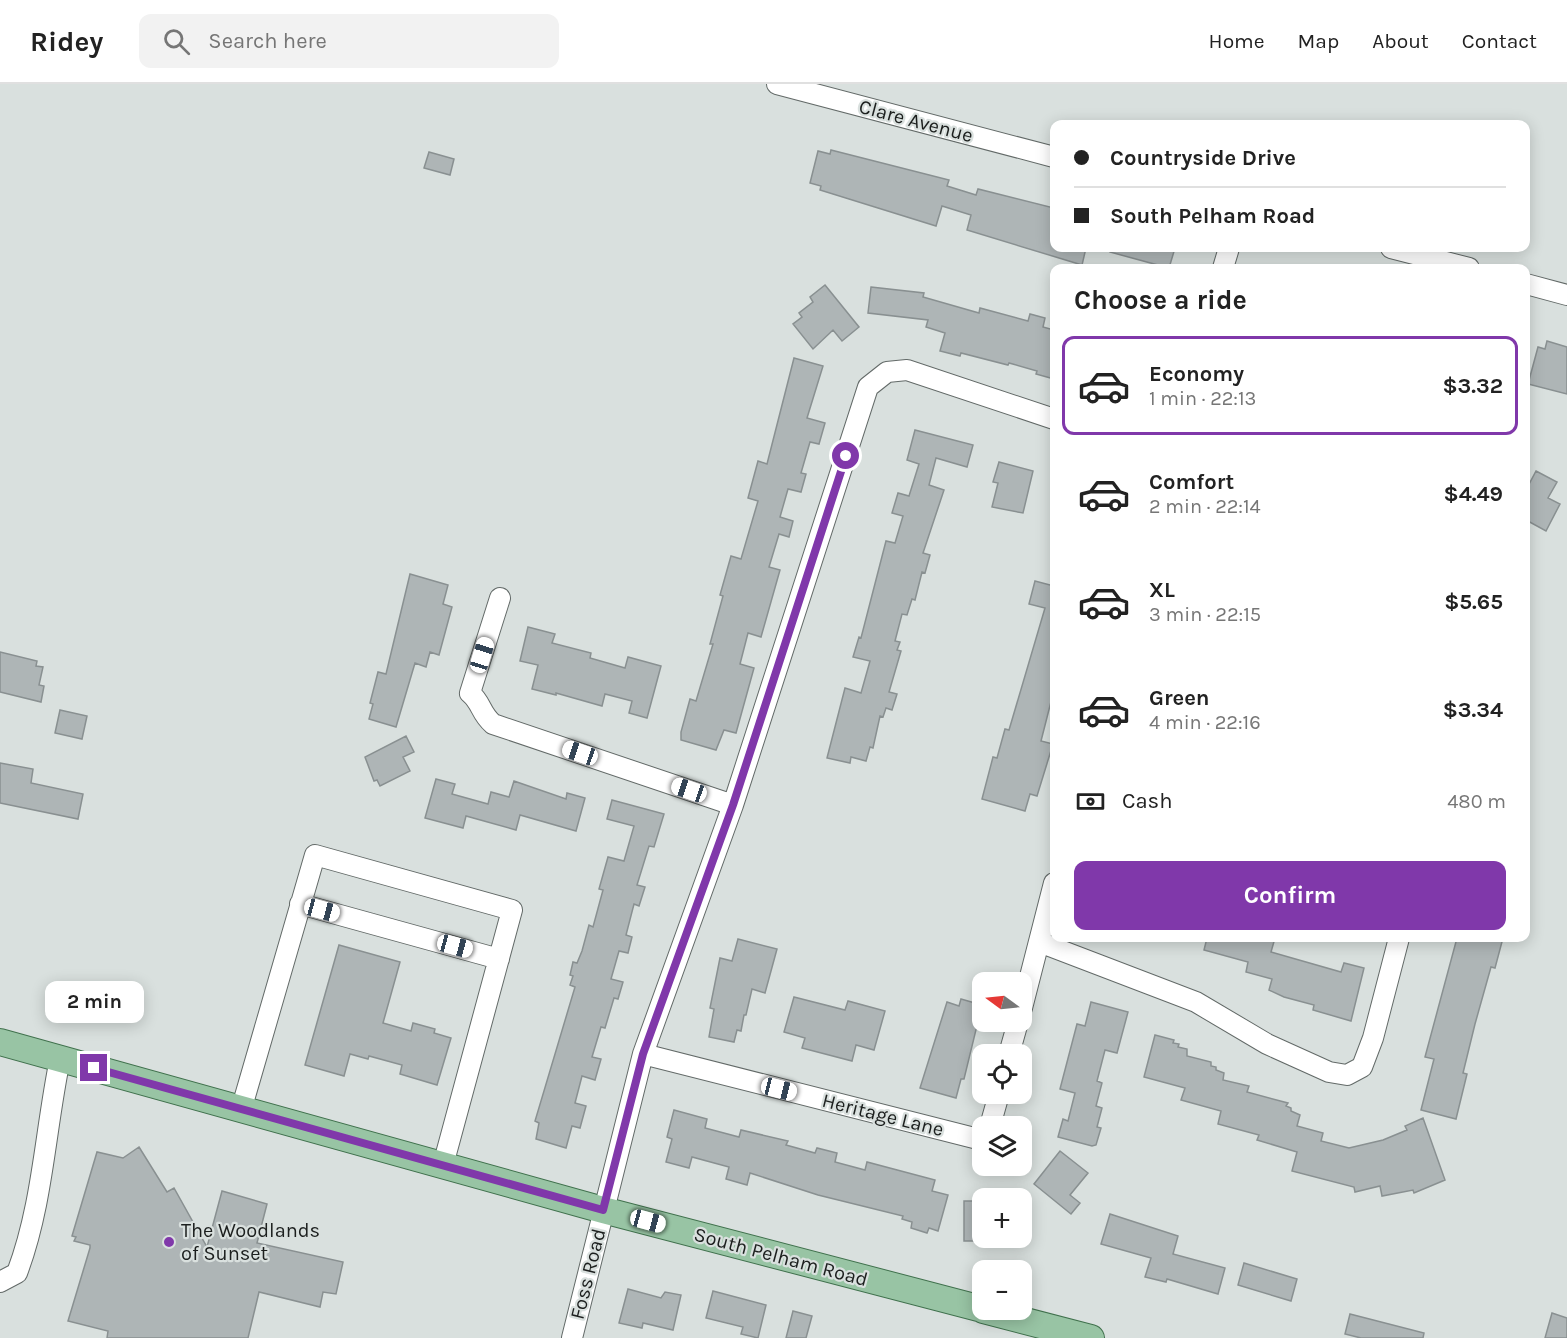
<!DOCTYPE html>
<meta charset="utf-8">
<style>
:root{--surface:#fff;--page:#f2f2f2;--text:#222;--muted:#767676;--line:#e0e0e0;--accent:#8038aa}
body{margin:0;font-family:Karla,sans-serif;background:var(--page);color:var(--text);height:100vh;display:flex;flex-direction:column;font-size:22px;white-space:nowrap}
*{box-sizing:border-box;margin:0}
p{font-size:20px;color:var(--muted)}
.icon{flex:none;width:33px;height:33px;fill:none;stroke:currentColor;stroke-width:2;stroke-linecap:round;stroke-linejoin:round}
.map{position:relative;flex:1;overflow:hidden}
.drawer{position:absolute;left:1050px;top:180px;width:480px;height:678px;display:flex;flex-direction:column;background:var(--surface);border-radius:12px;box-shadow:0 3px 15px #0003}
.drawer>*{flex:none}
.top-card{position:absolute;left:1050px;top:36px;width:480px;height:132px;border-radius:12px;box-shadow:0 3px 15px #0003;display:grid;align-content:center;height:132px;padding:0 24px;background:var(--surface)}
.needle{width:39px;rotate:285deg}
.controls{position:absolute;left:972px;top:888px;display:grid;gap:12px}
.controls a{display:grid;place-items:center;width:60px;height:60px;border-radius:12px;background:var(--surface);box-shadow:0 3px 15px #0003;font-size:30px}
.end{position:absolute;width:27px;height:27px;margin:-14px;border:8px solid #8038aa;background:#fff;box-shadow:0 0 0 3px #fff}
.from{border-radius:50%}
.bubble{position:absolute;height:42px;border-radius:12px;background:var(--surface);box-shadow:0 3px 15px #0003;font-size:20px;font-weight:700;line-height:42px;text-align:center}
.car{position:absolute;width:18px;height:36px;margin:-18px -9px;border-radius:8px;box-shadow:0 0 4px 2px #0007;background:linear-gradient(#fff 24%,#345 0 40%,#fff 0 76%,#345 0 86%,#fff 0)}
.top-card b{display:flex;align-items:center;gap:21px;height:57px;font-size:22px}
.top-card b+b{border-top:2px solid var(--line)}
.top-card i{width:15px;height:15px;background:var(--text)}
ul{padding:0;list-style:none}
li{display:flex;align-items:center;gap:18px;height:99px;margin:0 12px 9px;padding:0 12px;border:3px solid transparent;border-radius:12px}
li div{flex:1}
li b{display:block;font-size:22px}
li em{font-style:normal;font-weight:700}
li.active{border-color:var(--accent)}
li>.icon{width:54px;height:54px;stroke-width:1.5}
h2{padding:0 24px;font-size:27px;line-height:72px}
.pay{display:flex;align-items:center;gap:15px;height:66px;padding:0 24px;font-size:22px}
.pay p{margin-inline-start:auto}
.cta{display:flex;gap:12px;margin-top:auto;padding:12px 24px}
.cta a{flex:1;height:69px;border-radius:12px;background:var(--accent);color:#fff;font-size:24px;font-weight:700;line-height:69px;text-align:center}
header{display:flex;align-items:center;gap:36px;box-sizing:border-box;height:84px;padding:0 30px;background:var(--surface);border-bottom:2px solid var(--line)}
header strong{font-size:28px}
nav{display:flex;gap:33px;margin-inline-start:auto;font-size:21px}
.search{width:420px;height:54px;background:var(--page);display:flex;align-items:center;gap:15px;box-sizing:border-box;padding:0 21px;border-radius:12px;color:var(--muted);font-size:22px}
.map>svg:first-child{display:block}
.building{fill:#aeb5b6;stroke:#899091;stroke-width:1.5}
.lines{fill:none;stroke-linecap:round;stroke-linejoin:round}
.minor-casing{stroke:#636a68;stroke-width:22}
.major-casing{stroke:#40714d;stroke-width:28}
.minor{stroke:#fff;stroke-width:20}
.major{stroke:#98c4a4;stroke-width:26}
.route{stroke:#8038aa;stroke-width:8}
.poi-dot{fill:#8038aa;stroke:#d9e0de;stroke-width:2}
.labels{text-anchor:middle;dominant-baseline:central;stroke-width:4.5;stroke-linejoin:round;paint-order:stroke}
.street-label{font-size:20px;fill:#1c1f1e;stroke:#d9e0de}
.poi-label{font-size:20px;fill:#1c1f1e;stroke:#d9e0de;text-anchor:start}
</style>
<header>
<strong>Ridey</strong>
<div class="search"><svg class="icon" aria-label="search" viewBox="0 0 24 24"><circle cx="10" cy="10" r="6"/><path d="M15 15l6 6"/></svg>Search here</div>
<nav><a>Home</a><a>Map</a><a>About</a><a>Contact</a></nav>
</header>
<div class="map">
<svg width="1567" height="1254" viewBox="0 0 1567 1254">
<rect width="100%" height="100%" fill="#d9e0de"/>
<path class="building" d="M831 66 949 96 947 102 976 111 978 105 1054 124V164H1086L1082 181 967 146 971 131 942 122 936 142 820 106 821 102 810 99 818 67 830 70Z
M429 68 454 75 450 91 424 84Z
M1111 164H1175L1169 184 1110 168Z
M825 201 859 243 842 257 833 246 813 265 793 240 802 233 799 229 813 218 810 213Z
M871 203 924 209 923 213 979 229 980 224 1028 237 1030 230 1045 234 1043 243 1054 246V295L1036 290 1037 287 1009 279 1008 281 961 269 960 272 940 267 945 249 926 243 928 236 868 229Z
M1547 257 1567 263V310L1528 300 1538 263 1545 265Z
M794 274 823 282 807 334 825 339 819 360 810 358 801 389 806 390 801 408 788 405 780 433 793 437 789 453 779 450 769 483 780 486 761 553 748 549 740 580 754 584 736 649 724 646 716 666 681 656V648L690 615 696 617 713 560H710L723 512 720 511 731 472 741 475 758 417 748 414 758 377 767 380Z
M915 346 973 361 967 383 936 374 929 401 944 406 923 469 930 471 925 489 922 488 915 516 912 515 907 531 902 530 895 557 900 558 897 566 901 567 889 608 897 610 892 626 886 624 883 633 880 632 873 664 870 663 866 677 851 673 850 679 827 674 845 604 861 609 870 577 853 573 859 553 861 554 886 457 895 459 903 432 892 429 898 409 909 412 919 380 907 376Z
M999 378 1033 387 1023 429 992 423 998 399 993 398Z
M1536 387 1557 398 1548 414 1560 420 1546 447 1526 436V406Z
M410 490 448 501 443 520 452 523 439 571 430 568 426 583 415 579 396 643 369 635 373 620 370 619 378 588 386 590Z
M1035 497 1054 502V606L1041 657 1053 660 1037 712 1030 710 1025 727 982 715 993 673 997 674 1005 645 1009 646 1045 524 1029 520Z
M528 543 555 550 552 559 591 569 590 574 625 584 628 573 661 582 647 634 629 629 632 617 605 610 602 622 556 609V611L532 605 538 581 520 577Z
M0 568 37 577 36 582 43 583 39 601 44 602 41 618 0 608Z
M60 626 87 632 82 655 55 649Z
M406 652 414 668 403 673 410 687 380 702 377 696 374 697 365 673Z
M0 679 33 685 31 699 83 710 78 735 0 719Z
M436 695 455 700 452 710 488 720 491 708 509 713 514 697 566 715 567 709 585 714 576 747 520 731 516 746 466 732 463 744 425 734Z
M612 716 664 730 654 763 649 762 637 801 645 803 639 822 634 820 626 851 632 853 628 869 619 867 611 895 623 898 618 915 614 914 605 944 601 943 592 973 601 975 595 996 582 992 575 1019 586 1022 580 1044 572 1042 566 1064 536 1055 539 1039 535 1037 575 903 570 901 573 892 570 891 573 878 577 879 582 867 589 841 593 843 603 806 599 805 608 773 624 777 634 742 607 735Z
M1207 854H1275L1271 868 1341 888 1344 879 1364 884 1351 937 1313 926 1314 921 1284 913 1269 906 1272 895 1246 888 1248 878 1204 866Z
M1457 854H1503L1495 884 1491 883 1475 940 1463 989 1467 990 1456 1035 1421 1026 1434 975 1425 973Z
M738 855 777 865 765 909 752 905 746 931H744L741 947 737 946 734 958 709 953 714 925 710 924 720 874 732 877Z
M339 861 400 878 383 939 411 947 413 939 435 945 434 949 451 954 437 1001 400 990 402 981 369 972 368 975 350 970 344 992 305 981Z
M794 913 845 926 848 917 885 927 874 966 856 961 852 977 802 964 805 954 784 948Z
M961 915 982 921 964 995H961L956 1014 920 1004 947 918 959 922Z
M1091 918 1128 928 1117 969 1105 966 1097 997 1102 999 1096 1022 1102 1024 1097 1043 1101 1044 1096 1061 1092 1062 1058 1053 1063 1035 1068 1037 1075 1009 1060 1005 1077 940 1085 942Z
M1155 951 1174 956 1173 959 1179 960 1178 963 1187 965V972L1211 978V982L1216 983V986L1224 989 1223 996 1249 1002 1247 1008 1288 1019 1286 1022 1291 1024V1027L1300 1031 1297 1042 1323 1049 1321 1057 1349 1064 1383 1056 1407 1046 1405 1042 1423 1034 1445 1096 1414 1109 1413 1106 1382 1112 1380 1102 1355 1108 1354 1103 1292 1087 1297 1068 1257 1056 1259 1051 1218 1040 1221 1027 1181 1016 1185 1004 1144 993Z
M674 1026 707 1035 705 1044 739 1053 741 1046 788 1057 786 1061 815 1069 817 1064 837 1069 835 1078 865 1086 867 1078 935 1096 932 1107 948 1111 938 1147 929 1144 927 1149 911 1144 912 1138 902 1135 903 1132 818 1111 750 1089 747 1101 726 1095 729 1083 692 1073 689 1084 666 1078 672 1055 667 1053Z
M139 1063 167 1108 174 1104 207 1163 222 1107 267 1120 257 1159 343 1178 336 1210 323 1208 320 1223 259 1208 248 1254H107L108 1247 68 1237 90 1164V1161L74 1157 76 1153 72 1152 97 1068 123 1074Z
M1060 1067 1088 1089 1070 1111 1080 1119 1071 1130 1034 1100Z
M964 1117H982V1157H964Z
M1110 1130 1178 1152 1173 1170 1225 1184 1218 1210 1167 1195 1166 1198 1145 1193 1151 1174 1101 1160Z
M1244 1179 1297 1195 1291 1217 1238 1201Z
M628 1205 661 1214 665 1208 681 1211 673 1246 643 1239 642 1244 619 1239Z
M713 1207 766 1221 758 1254 741 1250 743 1243 706 1234Z
M793 1227 812 1232 806 1254H786Z
M1552 1229 1567 1234V1254H1545Z
M1350 1230 1424 1249 1423 1254H1361L1345 1250Z"/>
<g class="lines">
<defs>
<path id="minor" d="M777 0 1054 73
M1391 164 1469 184
M1223 184 1229 164
M1526 200 1567 211
M500 514 470 609C482 619 480 629 493 640L733 721
M300 820 499 875
M1039 858 1196 918 1267 960 1329 988 1347 991 1362 983 1373 954 1399 854
M1022 924 1054 799
M643 970 982 1056
M1009 970 1018 938
M241 1026 315 771 512 826 443 1081
M990 1042 999 1010
M0 1198 17 1189C43 1120 45 1047 60 975
M572 1254 643 970 733 721 868 303 887 288 907 286 1054 335"/>
<path id="major" d="M0 958 603 1126 982 1225
M983 1226 1091 1254"/>
</defs>
<use href="#minor" class="minor-casing"/>
<use href="#major" class="major-casing"/>
<use href="#minor" class="minor"/>
<use href="#major" class="major"/>
</g>
<g class="lines">
<path class="route" d="M94 984 603 1126 643 970 733 721 846 372"/>
</g>
<circle class="poi-dot" cx="169" cy="1158" r="6"/>
<g class="labels">
<g class="street-label">
<text transform="translate(916 37) rotate(15)">Clare Avenue</text>
<text transform="translate(883 1031) rotate(14)">Heritage Lane</text>
<text transform="translate(781 1173) rotate(15)">South Pelham Road</text>
<text transform="translate(588 1190) rotate(-76)">Foss Road</text>
</g>
<g class="poi-label">
<text x="181" y="1146">The Woodlands<tspan x="181" dy="23">of Sunset</tspan></text>
</g>
</g>
</svg>
<div class="controls">
<a><svg class="needle" viewBox="-14 -14 28 28"><path d="M0-13l5 13h-10z" fill="#e53935"/><path d="M0 13l5-13h-10z" fill="#767676"/></svg></a>
<a><svg class="icon" aria-label="locate" viewBox="0 0 24 24"><circle cx="12" cy="12" r="6"/><path d="M12 2v4M12 18v4M2 12h4M18 12h4"/></svg></a>
<a><svg class="icon" aria-label="layers" viewBox="0 0 24 24"><path d="M12 4l9 5-9 5-9-5zM3 14l9 5 9-5"/></svg></a>
<a>+</a>
<a>−</a>
</div>
<i class="end from" style="left:846px;top:372px"></i>
<i class="end" style="left:94px;top:984px"></i>
<div class="bubble" style="left:45px;top:897px;width:99px">2 min</div>
<i class="car" style="left:482px;top:571px;rotate:17deg"></i>
<i class="car" style="left:580px;top:669px;rotate:289deg"></i>
<i class="car" style="left:689px;top:706px;rotate:289deg"></i>
<i class="car" style="left:322px;top:826px;rotate:105deg"></i>
<i class="car" style="left:455px;top:862px;rotate:105deg"></i>
<i class="car" style="left:779px;top:1005px;rotate:104deg"></i>
<i class="car" style="left:648px;top:1137px;rotate:105deg"></i>
<div class="top-card">
<b><i class="from"></i>Countryside Drive</b>
<b><i></i>South Pelham Road</b>
</div>
<section class="drawer">
<h2>Choose a ride</h2>
<ul>
<li class="active"><svg class="icon" aria-label="car" viewBox="0 0 24 24"><path d="M5 17H2v-5l4-1 3-4h7l3 4 3 1v5h-3M9 17h6M6 11h13"/><circle cx="7" cy="17" r="2"/><circle cx="17" cy="17" r="2"/></svg><div><b>Economy</b><p>1 min · 22:13</p></div><em>$3.32</em></li>
<li><svg class="icon" aria-label="car" viewBox="0 0 24 24"><path d="M5 17H2v-5l4-1 3-4h7l3 4 3 1v5h-3M9 17h6M6 11h13"/><circle cx="7" cy="17" r="2"/><circle cx="17" cy="17" r="2"/></svg><div><b>Comfort</b><p>2 min · 22:14</p></div><em>$4.49</em></li>
<li><svg class="icon" aria-label="car" viewBox="0 0 24 24"><path d="M5 17H2v-5l4-1 3-4h7l3 4 3 1v5h-3M9 17h6M6 11h13"/><circle cx="7" cy="17" r="2"/><circle cx="17" cy="17" r="2"/></svg><div><b>XL</b><p>3 min · 22:15</p></div><em>$5.65</em></li>
<li><svg class="icon" aria-label="car" viewBox="0 0 24 24"><path d="M5 17H2v-5l4-1 3-4h7l3 4 3 1v5h-3M9 17h6M6 11h13"/><circle cx="7" cy="17" r="2"/><circle cx="17" cy="17" r="2"/></svg><div><b>Green</b><p>4 min · 22:16</p></div><em>$3.34</em></li>
</ul>
<div class="pay"><svg class="icon" aria-label="cash" viewBox="0 0 24 24"><path d="M3 7h18v10H3z"/><circle cx="12" cy="12" r="2"/></svg>Cash<p>480 m</p></div>
<div class="cta"><a>Confirm</a></div>
</section>
</div>
